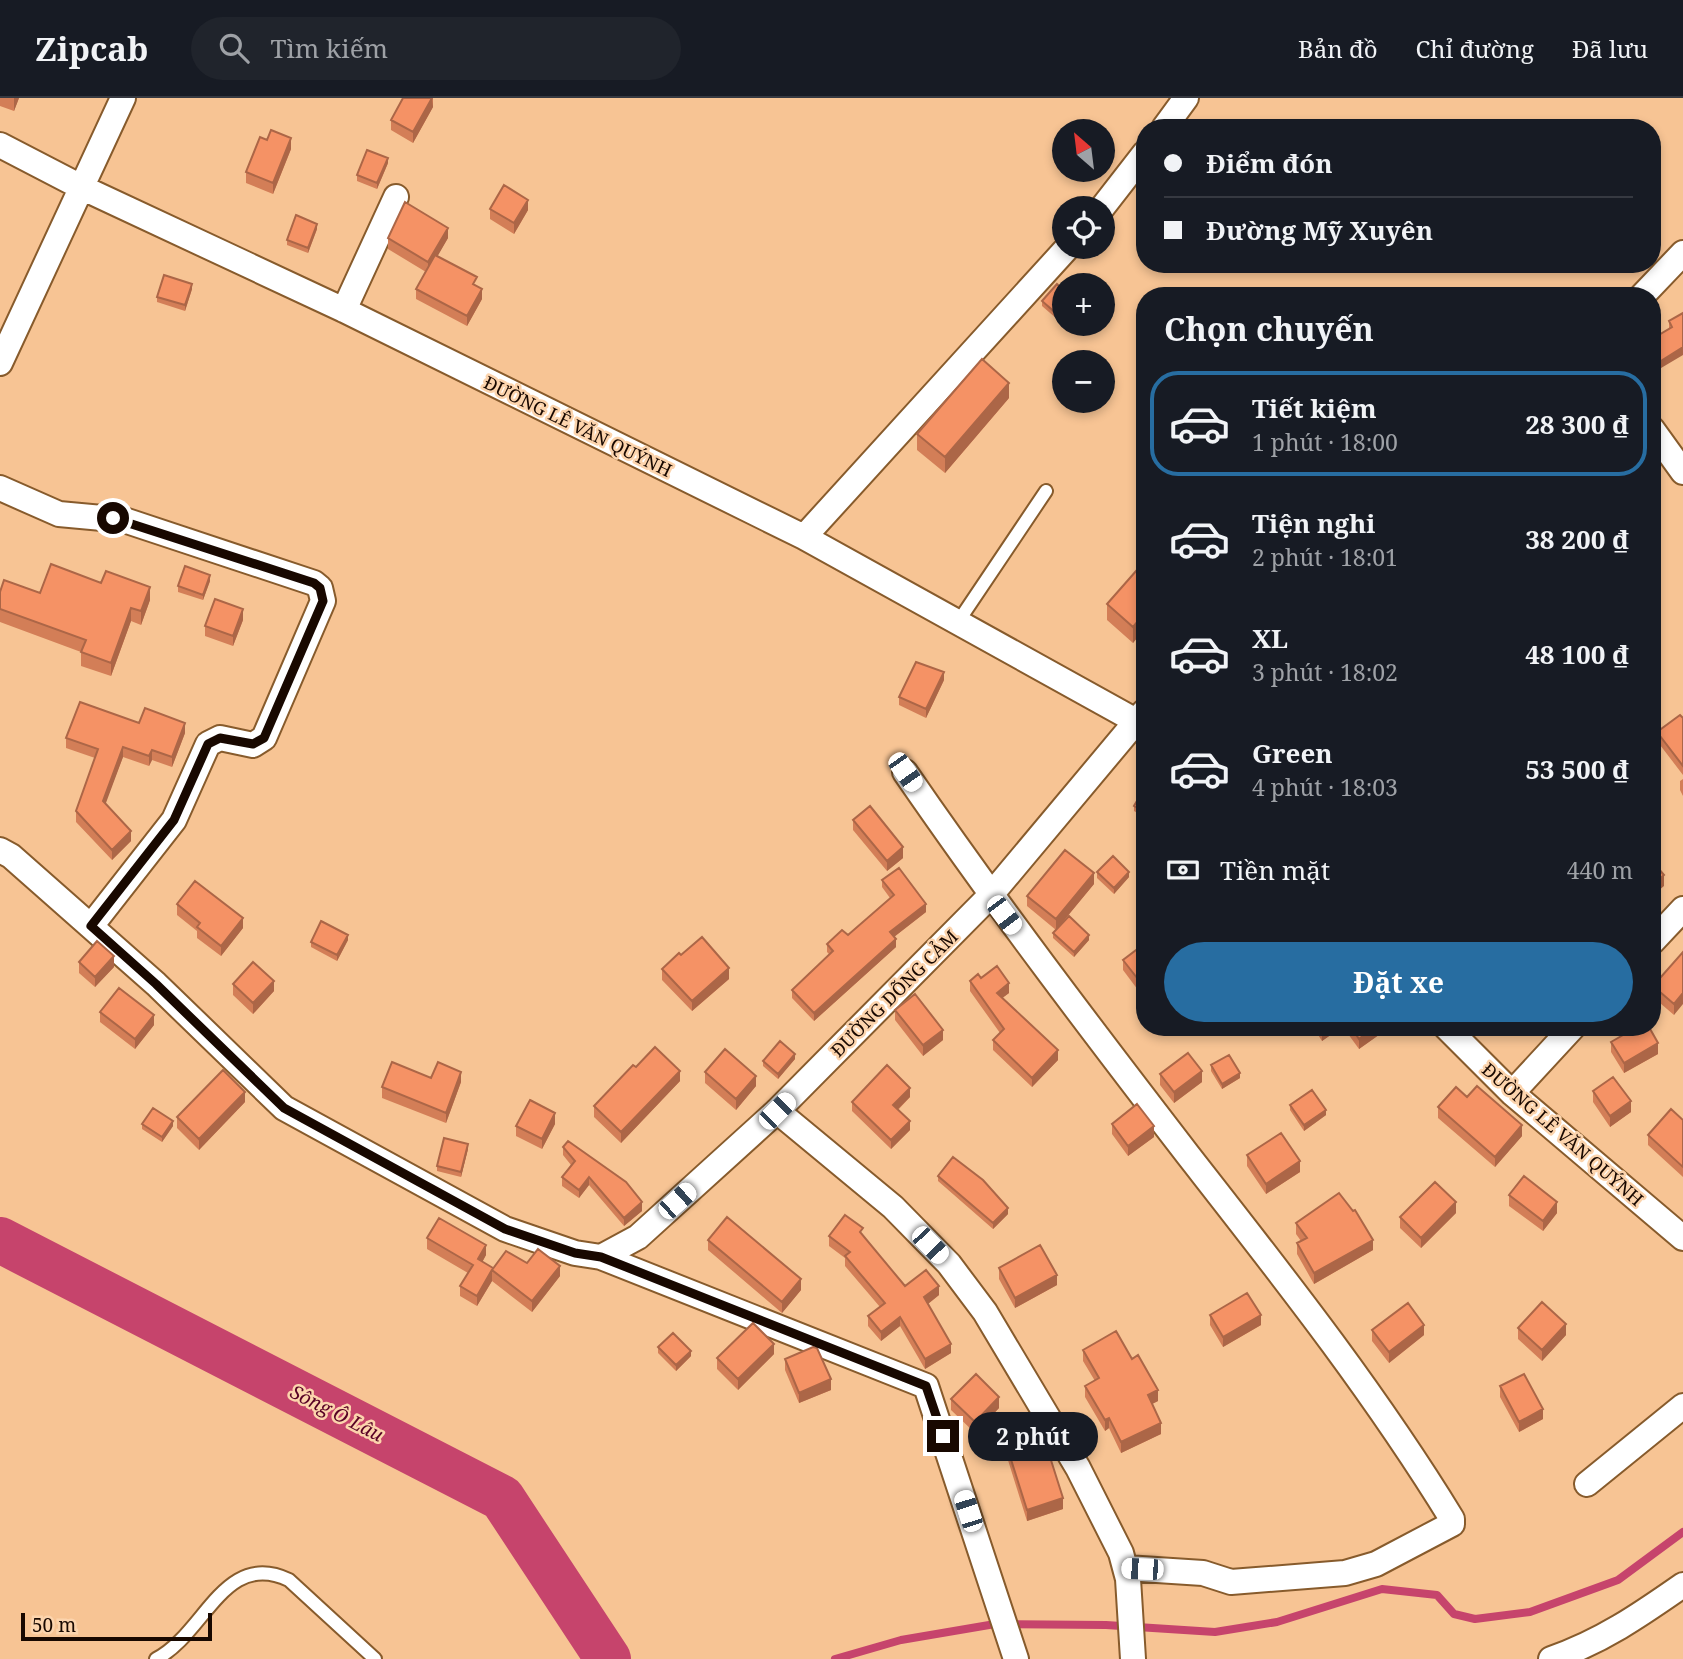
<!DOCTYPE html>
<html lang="vi">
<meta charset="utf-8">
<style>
:root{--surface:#171b24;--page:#20242c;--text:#f1f3f6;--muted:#9ea1a6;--line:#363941;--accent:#276da1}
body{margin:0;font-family:"Noto Serif",serif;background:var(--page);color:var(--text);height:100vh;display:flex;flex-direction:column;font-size:26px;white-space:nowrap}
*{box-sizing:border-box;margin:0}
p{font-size:23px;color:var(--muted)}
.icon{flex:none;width:38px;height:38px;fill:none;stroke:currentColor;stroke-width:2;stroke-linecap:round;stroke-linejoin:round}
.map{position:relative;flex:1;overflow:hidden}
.details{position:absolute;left:1136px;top:189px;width:525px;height:749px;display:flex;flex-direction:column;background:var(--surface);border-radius:28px;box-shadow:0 4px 10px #0003}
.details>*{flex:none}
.guide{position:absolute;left:1136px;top:21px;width:525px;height:154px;border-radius:28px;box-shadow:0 4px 10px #0003;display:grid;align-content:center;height:154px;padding:0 28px;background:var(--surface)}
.needle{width:46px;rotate:332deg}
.tools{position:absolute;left:1052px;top:21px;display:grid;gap:14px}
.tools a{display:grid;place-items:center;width:63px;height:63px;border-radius:50%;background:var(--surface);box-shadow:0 4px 10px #0003;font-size:35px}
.scale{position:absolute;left:21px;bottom:18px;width:191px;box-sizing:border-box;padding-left:7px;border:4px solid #180800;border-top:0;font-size:19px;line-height:24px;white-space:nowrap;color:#180800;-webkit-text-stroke:5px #fcd4ad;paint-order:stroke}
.end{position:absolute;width:32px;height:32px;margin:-16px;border:9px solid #180800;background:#fff;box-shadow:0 0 0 4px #fff}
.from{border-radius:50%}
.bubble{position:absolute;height:49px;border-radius:24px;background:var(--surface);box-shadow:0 4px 10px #0003;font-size:23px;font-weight:700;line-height:49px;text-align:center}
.car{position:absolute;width:21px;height:42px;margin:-21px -10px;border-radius:9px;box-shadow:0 0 5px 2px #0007;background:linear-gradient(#fff 24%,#345 0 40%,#fff 0 76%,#345 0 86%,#fff 0)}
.guide b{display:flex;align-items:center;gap:24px;height:66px;font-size:26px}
.guide b+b{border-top:2px solid var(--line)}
.guide i{width:18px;height:18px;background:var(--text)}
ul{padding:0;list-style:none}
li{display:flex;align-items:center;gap:21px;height:105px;margin:0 14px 10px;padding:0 14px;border:4px solid transparent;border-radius:28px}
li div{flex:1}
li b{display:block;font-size:26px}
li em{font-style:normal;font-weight:700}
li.active{border-color:var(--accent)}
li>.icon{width:63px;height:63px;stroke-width:1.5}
h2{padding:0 28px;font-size:32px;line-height:84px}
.pay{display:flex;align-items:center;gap:18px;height:77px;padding:0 28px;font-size:26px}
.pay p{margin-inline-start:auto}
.primary-button{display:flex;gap:14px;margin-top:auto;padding:14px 28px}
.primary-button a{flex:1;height:80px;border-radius:42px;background:var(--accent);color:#fff;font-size:28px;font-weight:700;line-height:80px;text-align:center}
header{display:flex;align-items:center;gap:42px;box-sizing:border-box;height:98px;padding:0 35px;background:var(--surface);border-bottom:2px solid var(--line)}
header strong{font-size:33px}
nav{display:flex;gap:38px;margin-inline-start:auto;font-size:24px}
.search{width:490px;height:63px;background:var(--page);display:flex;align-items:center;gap:18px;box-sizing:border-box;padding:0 24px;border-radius:38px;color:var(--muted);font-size:26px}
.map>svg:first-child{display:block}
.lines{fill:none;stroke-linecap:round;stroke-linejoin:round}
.stream{stroke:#c6446c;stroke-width:8}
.river{stroke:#c6446c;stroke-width:46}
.service-casing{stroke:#875b2c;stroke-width:16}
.minor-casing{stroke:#875b2c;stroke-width:28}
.service{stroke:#fff;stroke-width:12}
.minor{stroke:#fff;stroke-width:24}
.wall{fill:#d37e57}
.shaded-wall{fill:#ac6647}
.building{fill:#f59265;stroke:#ac6647;stroke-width:2}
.route{stroke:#180800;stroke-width:9}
.labels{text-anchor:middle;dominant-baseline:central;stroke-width:5;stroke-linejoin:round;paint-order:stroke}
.street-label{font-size:18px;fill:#180800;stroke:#fcd4ad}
.water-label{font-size:19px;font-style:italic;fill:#580025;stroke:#fcd4ad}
</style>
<header>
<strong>Zipcab</strong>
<div class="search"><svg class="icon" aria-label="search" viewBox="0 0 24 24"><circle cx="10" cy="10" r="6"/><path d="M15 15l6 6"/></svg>Tìm kiếm</div>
<nav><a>Bản đồ</a><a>Chỉ đường</a><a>Đã lưu</a></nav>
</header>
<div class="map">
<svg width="1683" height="1561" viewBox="0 0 1683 1561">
<rect width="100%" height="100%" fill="#f7c494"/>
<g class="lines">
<path class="stream" d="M835 1561 901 1542 995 1526 1106 1527 1215 1534 1277 1524 1382 1491 1437 1497 1454 1516 1475 1521 1530 1514 1618 1482 1683 1434"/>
<path class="river" d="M0 1142 502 1400 608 1561"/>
<defs>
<path id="service" d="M958 524 1046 393
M156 1561C205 1536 224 1451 289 1482L375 1561"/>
<path id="minor" d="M1164 30 1186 0
M0 47 83 90 344 212 804 439 1136 623 1144 631
M1102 110 1144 56
M1642 198 1683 155
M344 212 396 99
M0 265 123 0
M1652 331 1683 374
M0 390 59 416 124 422 314 485 320 490 323 503 264 640 253 647 220 640 208 646 174 722 91 828
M804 439 1068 149
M905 674C995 805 1091 931 1188 1057 1281 1176 1373 1292 1452 1421V1426L1376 1466 1345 1475 1231 1484 1203 1475 1126 1470
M0 752 11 758 156 886 284 1010 505 1131 575 1155 601 1159 926 1288 1016 1561
M1652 844 1683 811
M1446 929 1512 995 1683 1140
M1512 995 1573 929
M777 1013 893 1109 949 1166 985 1214 1078 1370 1121 1455 1128 1481 1133 1561
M601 1159 638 1139 777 1013 990 798 1144 614
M1587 1386 1683 1308
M1551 1561C1601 1544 1640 1517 1683 1487"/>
</defs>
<use href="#service" class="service-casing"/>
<use href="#minor" class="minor-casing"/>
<use href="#service" class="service"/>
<use href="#minor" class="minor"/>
</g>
<path class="wall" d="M0 0H19L14 13 0 8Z
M433 0V9L413 45 391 32V22Z
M267 42 291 51 273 96 246 85V74Z
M388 65 377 91 357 83V77Z
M490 111 528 112 514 136 490 121Z
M317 131 308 155 287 147V142Z
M388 140H448L437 158 477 188 482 201 467 228 416 201V191L426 174 388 151Z
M192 191 185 213 157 204V199Z
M1064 192V213L1057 221 1042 208V203Z
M1683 215 1656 273 1652 267V241L1669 231V223Z
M1009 300 945 375 917 352V336Z
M1144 464V531L1133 545 1107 522V506Z
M210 483 203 502 178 494V488Z
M0 494 40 495 150 502 141 527 131 523 111 578 81 568V554L0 524Z
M243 522 233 548 205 538V528Z
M944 582 926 620 899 607V599Z
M1683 620V677L1657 643V634Z
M139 625 185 635 172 669 152 662 149 668 123 659 105 705 131 743 112 762 76 724V713L95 660 66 650V640Z
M1683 681V698L1680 692V683Z
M1144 691V719L1134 713V708Z
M853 722 903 760 887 773 853 732Z
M1097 774 1129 779 1114 796 1097 780Z
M882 782 926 814 894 839 896 849 814 923 792 900V892L829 856 827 854V846L848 837 890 800 882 789Z
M1094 786 1056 832 1027 808V798Z
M177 806 243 830 221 858 197 840V833L177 817Z
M1053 835 1089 842 1074 859 1053 840Z
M348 842 337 863 311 849V844Z
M1144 846V893L1141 896 1123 872V862Z
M1683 854 1674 917 1653 899V888Z
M681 857 729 881 692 913 662 882V871Z
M79 864 114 869 95 889 79 875Z
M981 880 1009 895 1002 900 1058 962 1032 989 993 952V942L1000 935 970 893V883Z
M233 886 274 893 253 916 233 897Z
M895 912 943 942 923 958 895 922Z
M100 914 154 927 135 951 100 924Z
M1313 929H1342L1322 943Z
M1343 929H1383V934L1359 951Z
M1611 944 1658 956 1624 975 1611 954Z
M795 961 778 981 763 968V963Z
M1211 967 1240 980 1222 991 1211 973Z
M636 969 680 983 621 1045 594 1019V1008Z
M705 974 756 988 736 1012 705 985Z
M1160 976 1202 984 1174 1005 1160 987Z
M431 980 461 984 446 1025 382 1000V989Z
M1593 993 1631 1014 1610 1029 1593 1004Z
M910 999 898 1012 910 1032 891 1051 852 1013V1004Z
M1467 999 1522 1038 1495 1069 1438 1020V1009Z
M245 1004 199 1052 177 1030V1019Z
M1290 1007 1326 1017 1304 1033 1290 1012Z
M1683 1022V1079L1648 1047V1037Z
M142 1026 173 1028 162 1044 142 1031Z
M555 1026 542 1051 516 1038V1028Z
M1112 1026 1154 1039 1128 1058 1112 1036Z
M563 1049 642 1113 624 1128 589 1087 579 1100 562 1088V1079L571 1067 563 1057Z
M468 1051 461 1079 437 1073V1068Z
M1247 1057 1300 1074 1266 1096 1247 1068Z
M938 1078 1008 1116 993 1131 938 1083Z
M1509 1097 1557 1115 1543 1133 1509 1108Z
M1456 1115 1421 1150 1400 1130V1119Z
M1296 1125 1373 1152 1314 1186 1297 1156V1145L1301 1143 1296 1136Z
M829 1138H863L905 1188 939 1197 928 1206 951 1255 925 1271 900 1228 881 1243 868 1228V1218L880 1209 845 1168V1160L829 1148Z
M427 1140 486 1157 482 1164 493 1170 527 1165 560 1178 532 1214 492 1183 477 1208 460 1198V1188L468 1175 427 1151Z
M708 1142 801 1192 782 1215 708 1152Z
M999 1170 1057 1187 1015 1210 999 1181Z
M1210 1217 1261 1227 1223 1249 1210 1227Z
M1518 1230 1566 1237 1542 1263 1518 1241Z
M1372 1232 1424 1237 1389 1265 1372 1243Z
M658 1249 691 1258 676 1273 658 1255Z
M1083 1252 1132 1261 1158 1303 1152 1306 1161 1336 1121 1355 1109 1330 1105 1333 1085 1299V1288L1095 1283 1083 1263Z
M774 1256 738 1292 717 1271V1260Z
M785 1261 831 1292 799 1305 785 1272Z
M1500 1288 1543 1321 1519 1334 1500 1299Z
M951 1301 999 1310 975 1335 951 1312Z
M1007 1349 1063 1411 1027 1423 1007 1359Z"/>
<path class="shaded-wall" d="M14 0H19L14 13Z
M432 0 433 9 413 45V34Z
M291 40V51L273 96V85Z
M388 60V65L377 91V85Z
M528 102V112L514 136V125Z
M317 126V131L308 155V150Z
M448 130V140L428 175V164Z
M192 186V191L185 213V207Z
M482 191V201L467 228V218Z
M1064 208V213L1057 221V216Z
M1683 249V257L1656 273V266Z
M1009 285V300L945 375V359Z
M210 477V483L203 502V497Z
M150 489V502L141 527V513Z
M131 510V523L111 578V565Z
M243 511V522L233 548V538Z
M1144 516V531L1133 545V529Z
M944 574V582L926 620V611Z
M185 625V635L172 669V659Z
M123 649V659L103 713V703Z
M152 652V662L149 668V658Z
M131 733V743L112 762V752Z
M903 749V760L887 773V763Z
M1129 774V779L1114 796V790Z
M1094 775V786L1056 832V821Z
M1664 777V788L1652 798V788Z
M926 806V814L890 842V834Z
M243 820V830L221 858V848Z
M348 837V842L337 863V857Z
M1089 837V842L1074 859V854Z
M896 841V849L814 923V915Z
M114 858V869L95 889V879Z
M729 870V881L692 913V903Z
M274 883V893L253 916V905Z
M1144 883V893L1141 896V885Z
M1009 885V895L997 904V895Z
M1683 895V906L1674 917V906Z
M154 917V927L135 951V941Z
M1327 929H1342L1322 943V932Z
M1374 929H1383V934L1359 951V941Z
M943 932V942L923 958V947Z
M1658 945V956L1624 975V965Z
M1058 952V962L1032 989V980Z
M795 956V961L778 981V976Z
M680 973V983L621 1045V1034Z
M1202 973V984L1174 1005V994Z
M461 974V984L446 1025V1015Z
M1240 975V980L1222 991V986Z
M756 978V988L736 1012V1001Z
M910 990V999L893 1016V1007Z
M245 994V1004L199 1052V1041Z
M1631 1003V1014L1610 1029V1018Z
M1326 1012V1017L1304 1033V1027Z
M555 1015V1026L542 1051V1041Z
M173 1023V1028L162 1044V1039Z
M910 1023V1032L891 1051V1042Z
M1522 1027V1038L1495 1069V1059Z
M1154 1028V1039L1128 1058V1048Z
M468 1046V1051L461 1079V1074Z
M1300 1063V1074L1266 1096V1086Z
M589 1079V1087L579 1100V1092Z
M642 1104V1113L624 1128V1120Z
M1456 1104V1115L1421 1150V1140Z
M1557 1104V1115L1543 1133V1123Z
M1008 1110V1116L993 1131V1125Z
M1373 1142V1152L1314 1186V1175Z
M486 1147V1157L478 1172V1161Z
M560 1168V1178L532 1214V1203Z
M492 1172V1183L477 1208V1198Z
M1057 1177V1187L1015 1210V1200Z
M801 1181V1192L782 1215V1204Z
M939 1188V1197L924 1209V1199Z
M1261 1217V1227L1223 1249V1239Z
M900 1219V1228L881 1243V1234Z
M1566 1226V1237L1542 1263V1252Z
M1424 1227V1237L1389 1265V1254Z
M774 1246V1256L738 1292V1281Z
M951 1246V1255L925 1271V1261Z
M691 1253V1258L676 1273V1267Z
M831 1281V1292L799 1305V1295Z
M1158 1292V1303L1148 1308V1297Z
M999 1299V1310L975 1335V1324Z
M1543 1311V1321L1519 1334V1324Z
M1109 1320V1330L1105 1333V1322Z
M1161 1325V1336L1121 1355V1344Z
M1063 1400V1411L1027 1423V1412Z"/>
<path class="building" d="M403 0H432L413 34 391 22Z
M271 32 291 40 273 85 246 74 260 39 267 42Z
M367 52 388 60 377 85 357 77Z
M504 87 528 102 514 125 490 111Z
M405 104 448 130 428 164 388 140Z
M296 117 317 126 308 150 287 142Z
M435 157 477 179 473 186 482 191 467 218 416 191Z
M164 177 192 186 185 207 157 199Z
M1057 186 1064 192V208L1057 216 1042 203Z
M1683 215V249L1656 266 1652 260V241L1672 229 1669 223Z
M982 261 1009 285 945 359 917 336Z
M1144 464V516L1133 529 1107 506Z
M51 466 101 485 106 473 150 489 141 513 131 510 111 565 81 554 86 542 0 511V494L4 482 40 495Z
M185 468 210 477 203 497 178 488Z
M215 501 243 511 233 538 205 528Z
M916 564 944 574 926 611 899 599Z
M80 604 139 625 145 610 185 625 172 659 152 652 149 658 123 649 103 703 131 733 112 752 76 713 98 651 66 640Z
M1680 617 1683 620V668L1657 634Z
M1144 691V714L1134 708Z
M870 708 903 749 887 763 853 722Z
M1065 752 1094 775 1056 821 1027 798Z
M1113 758 1129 774 1114 790 1097 774Z
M1652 763 1664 777 1652 788Z
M899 770 926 806 890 834 896 841 814 915 792 892 833 853 827 846 842 832 848 837 894 797 882 782Z
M195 783 243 820 221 848 197 829 200 825 177 806Z
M1069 818 1089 837 1074 854 1053 835Z
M321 823 348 837 337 857 311 844Z
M702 839 729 870 692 903 662 871 679 855 681 857Z
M97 843 114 858 95 879 79 864Z
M1144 846V883L1141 885 1123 862Z
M1683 854V895L1674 906 1653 888Z
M253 864 274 883 253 905 233 886Z
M997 868 1009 885 997 895 1058 952 1032 980 993 942 1004 931 970 883 978 876 981 880Z
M119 890 154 917 135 941 100 914Z
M915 896 943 932 923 947 895 912Z
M1351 929H1374L1359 941Z
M1637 929H1649L1658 945 1624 965 1611 944Z
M780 943 795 956 778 976 763 963Z
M655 949 680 973 621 1034 594 1008 633 967 636 969Z
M725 951 756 978 736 1001 705 974Z
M1188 955 1202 973 1174 994 1160 976Z
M1229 957 1240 975 1222 986 1211 967Z
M392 964 431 980 438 964 461 974 446 1015 382 989Z
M887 967 910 990 893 1007 910 1023 891 1042 852 1004Z
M223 972 245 994 199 1041 177 1019Z
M1613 979 1631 1003 1610 1018 1593 993Z
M1477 988 1522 1027 1495 1059 1438 1009 1456 989 1467 999Z
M1312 992 1326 1012 1304 1027 1290 1007Z
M530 1002 555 1015 542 1041 516 1028Z
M1137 1006 1154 1028 1128 1048 1112 1026Z
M153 1010 173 1023 162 1039 142 1026Z
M1671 1011 1683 1022V1069L1648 1037Z
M1281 1035 1300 1063 1266 1086 1247 1057Z
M444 1040 468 1046 461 1074 437 1068Z
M568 1043 626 1084 642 1104 624 1120 589 1079 579 1092 562 1079 575 1063 563 1049Z
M953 1059 983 1082 1008 1110 993 1125 938 1078Z
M1524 1078 1557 1104 1543 1123 1509 1097Z
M1435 1084 1456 1104 1421 1140 1400 1119Z
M1339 1095 1353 1113 1355 1112 1373 1142 1314 1175 1297 1145 1307 1140 1296 1125Z
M845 1117 863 1130 860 1134 905 1188 926 1172 939 1188 924 1199 951 1246 925 1261 900 1219 881 1234 868 1218 885 1205 845 1158 850 1154 829 1138Z
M727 1119 801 1181 782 1204 708 1142Z
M439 1120 486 1147 478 1161 493 1170 477 1198 460 1188 473 1167 427 1140Z
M1040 1147 1057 1177 1015 1200 999 1170Z
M538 1151 560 1168 532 1203 492 1172 506 1153 527 1165Z
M1247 1195 1261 1217 1223 1239 1210 1217Z
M1542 1204 1566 1226 1542 1252 1518 1230Z
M1408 1205 1424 1227 1389 1254 1372 1232Z
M753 1225 774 1246 738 1281 717 1260Z
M1116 1233 1132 1261 1138 1257 1158 1292 1148 1297 1161 1325 1121 1344 1109 1320 1105 1322 1085 1288 1099 1280 1083 1252Z
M673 1235 691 1253 676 1267 658 1249Z
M813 1249 817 1250 831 1281 799 1295 785 1261Z
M976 1276 999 1299 975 1324 951 1301Z
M1524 1276 1543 1311 1519 1324 1500 1288Z
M1043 1337 1063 1400 1027 1412 1007 1349Z"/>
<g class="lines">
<path class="route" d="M113 420 314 485 320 490 323 503 264 640 253 646 220 640 208 646 174 722 91 828 156 886 284 1010 505 1131 575 1155 601 1159 926 1288 943 1338"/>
</g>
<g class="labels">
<g class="street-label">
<text transform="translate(578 328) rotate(26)">ĐƯỜNG LÊ VĂN QUÝNH</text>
<text transform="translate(894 895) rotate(-45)">ĐƯỜNG DÕNG CẢM</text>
<text transform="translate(1563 1036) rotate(41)">ĐƯỜNG LÊ VĂN QUÝNH</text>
</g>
<g class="water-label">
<text transform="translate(337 1315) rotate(27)">Sông Ô Lâu</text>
</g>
</g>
</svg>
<div class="tools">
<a><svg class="needle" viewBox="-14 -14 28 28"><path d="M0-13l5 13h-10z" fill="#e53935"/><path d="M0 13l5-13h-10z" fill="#9ea1a6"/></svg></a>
<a><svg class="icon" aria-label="locate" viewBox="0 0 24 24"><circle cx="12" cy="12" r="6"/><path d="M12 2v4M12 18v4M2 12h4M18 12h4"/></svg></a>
<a>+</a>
<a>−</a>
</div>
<div class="scale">50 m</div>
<i class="end from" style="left:113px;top:420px"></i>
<i class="end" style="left:943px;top:1338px"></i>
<div class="bubble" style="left:968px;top:1314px;width:130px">2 phút</div>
<i class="car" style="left:905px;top:674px;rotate:145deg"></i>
<i class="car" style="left:1004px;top:817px;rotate:143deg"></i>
<i class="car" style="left:777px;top:1013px;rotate:45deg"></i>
<i class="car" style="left:677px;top:1103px;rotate:48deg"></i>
<i class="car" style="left:930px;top:1147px;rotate:136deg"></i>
<i class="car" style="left:968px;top:1413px;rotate:342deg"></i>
<i class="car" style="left:1142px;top:1471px;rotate:272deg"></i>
<div class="guide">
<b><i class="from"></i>Điểm đón</b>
<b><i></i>Đường Mỹ Xuyên</b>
</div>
<section class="details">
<h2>Chọn chuyến</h2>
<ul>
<li class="active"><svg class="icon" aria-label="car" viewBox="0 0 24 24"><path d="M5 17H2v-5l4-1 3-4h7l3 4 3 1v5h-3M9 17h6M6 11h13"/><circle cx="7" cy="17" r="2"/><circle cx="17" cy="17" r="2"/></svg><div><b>Tiết kiệm</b><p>1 phút · 18:00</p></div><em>28 300 ₫</em></li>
<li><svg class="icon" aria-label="car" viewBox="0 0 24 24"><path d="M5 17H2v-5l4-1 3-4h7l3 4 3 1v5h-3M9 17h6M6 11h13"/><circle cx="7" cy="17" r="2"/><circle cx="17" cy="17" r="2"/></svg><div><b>Tiện nghi</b><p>2 phút · 18:01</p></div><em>38 200 ₫</em></li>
<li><svg class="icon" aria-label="car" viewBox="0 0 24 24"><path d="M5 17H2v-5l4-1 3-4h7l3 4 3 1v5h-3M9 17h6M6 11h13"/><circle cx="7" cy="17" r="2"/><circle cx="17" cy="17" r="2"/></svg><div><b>XL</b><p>3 phút · 18:02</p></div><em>48 100 ₫</em></li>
<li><svg class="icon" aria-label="car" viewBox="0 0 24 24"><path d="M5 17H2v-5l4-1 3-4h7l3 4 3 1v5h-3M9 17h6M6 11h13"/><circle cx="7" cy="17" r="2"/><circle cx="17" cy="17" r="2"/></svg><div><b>Green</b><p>4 phút · 18:03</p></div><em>53 500 ₫</em></li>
</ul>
<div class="pay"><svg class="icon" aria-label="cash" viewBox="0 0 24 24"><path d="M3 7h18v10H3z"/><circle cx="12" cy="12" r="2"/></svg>Tiền mặt<p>440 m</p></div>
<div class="primary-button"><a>Đặt xe</a></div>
</section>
</div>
